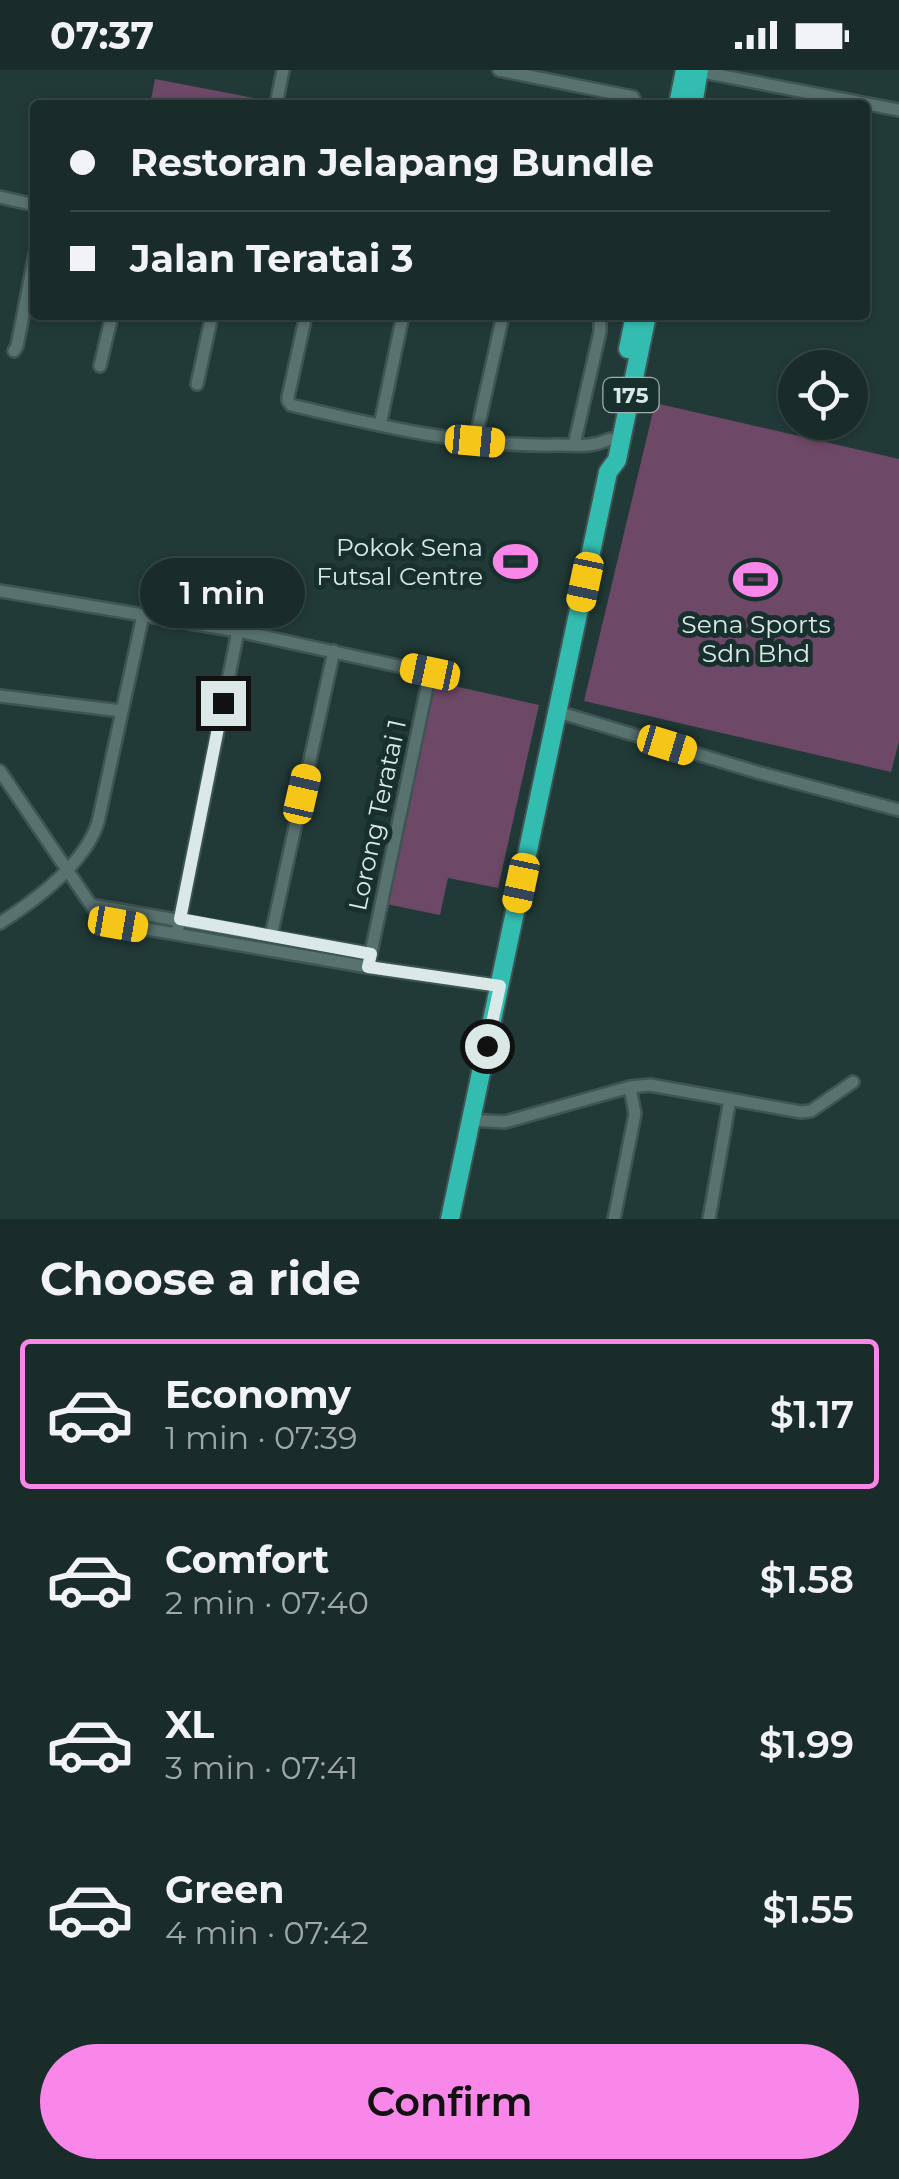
<!DOCTYPE html>
<meta charset="utf-8">
<style>
:root{--surface:#192c29;--page:#223431;--text:#f1f3f6;--muted:#9fa7a8;--line:#374846;--accent:#f987e9}
body{margin:0;font-family:Montserrat,sans-serif;background:var(--page);color:var(--text);height:100vh;display:flex;flex-direction:column;font-size:38px;white-space:nowrap}
*{box-sizing:border-box;margin:0}
p{font-size:32px;color:var(--muted)}
.icon{flex:none;width:55px;height:55px;fill:none;stroke:currentColor;stroke-width:2;stroke-linecap:round;stroke-linejoin:round}
.map{position:relative;height:1149px;overflow:hidden}
.panel{display:flex;flex-direction:column;background:var(--surface);flex:1}
.panel>*{flex:none}
.guide{position:absolute;left:30px;top:30px;width:840px;height:220px;border-radius:10px;box-shadow:0 2px 8px #0004,0 0 0 2px var(--line);display:grid;align-content:center;height:220px;padding:0 40px;background:var(--surface)}
.buttons{position:absolute;left:778px;top:280px;display:grid;gap:20px}
.buttons a{display:grid;place-items:center;width:90px;height:90px;border-radius:50%;background:var(--surface);box-shadow:0 2px 8px #0004,0 0 0 2px var(--line);font-size:50px}
.end{position:absolute;width:45px;height:45px;margin:-22px;border:12px solid #dae9e7;background:#111;box-shadow:0 0 0 5px #111}
.from{border-radius:50%}
.bubble{position:absolute;height:70px;border-radius:35px;background:var(--surface);box-shadow:0 2px 8px #0004,0 0 0 2px var(--line);font-size:32px;font-weight:600;line-height:70px;text-align:center}
.car{position:absolute;width:30px;height:60px;margin:-30px -15px;border-radius:12px;box-shadow:0 0 8px 2px #0007;background:linear-gradient(#f5c518 24%,#345 0 40%,#f5c518 0 76%,#345 0 86%,#f5c518 0)}
.guide b{display:flex;align-items:center;gap:35px;height:95px;font-size:38px}
.guide b+b{border-top:2px solid var(--line)}
.guide i{width:25px;height:25px;background:var(--text)}
ul{padding:0;list-style:none}
li{display:flex;align-items:center;gap:30px;height:150px;margin:0 20px 15px;padding:0 20px;border:5px solid transparent;border-radius:10px}
li div{flex:1}
li b{display:block;font-size:38px}
li em{font-style:normal;font-weight:600}
li.selected{border-color:var(--accent)}
li>.icon{width:90px;height:90px;stroke-width:1.5}
h2{padding:0 40px;font-size:45px;line-height:120px}
.primary-button{display:flex;gap:20px;margin-top:auto;padding:20px 40px}
.primary-button a{flex:1;height:115px;border-radius:60px;background:var(--accent);color:#111;font-size:40px;font-weight:600;line-height:115px;text-align:center}
.status{display:flex;justify-content:space-between;align-items:center;height:70px;padding:0 50px;background:var(--surface);direction:ltr}
.status svg{height:28px;fill:currentColor}
.map>svg:first-child{display:block}
.green{fill:#6d4867}
.lines{fill:none;stroke-linecap:round;stroke-linejoin:round}
.minor-casing{stroke:#3f5553;stroke-width:16}
.highway-casing{stroke:#3f5553;stroke-width:22}
.minor{stroke:#58726f;stroke-width:11}
.highway{stroke:#33bdb1;stroke-width:18}
.route{stroke:#dae9e7;stroke-width:12}
.labels{text-anchor:middle;dominant-baseline:central;stroke-width:10;stroke-linejoin:round;paint-order:stroke}
.shield{fill:#17302d;stroke:#a0b2af;stroke-width:2.5}
.shield-label{font-size:22px;font-weight:bold;fill:#dae9e7}
.poi-label{font-size:25px;fill:#dae9e7;stroke:#17302d;text-anchor:end}
.street-label{font-size:25px;fill:#dae9e7;stroke:#17302d}
</style>
<div class="status"><b>07:37</b><svg viewBox="0 0 49 12"><path d="M0 12V9h3v3zM5 12V6h3v6zM10 12V3h3v9zM15 12V0h3v12zM26 1h20v11H26zM47 4h2v5h-2z"/></svg></div>
<div class="map">
<svg width="899" height="1149" viewBox="0 0 899 1149">
<rect width="100%" height="100%" fill="#213a37"/>
<path class="green" d="M155 9 254 28 253 35H150Z
M655 333 899 389V671L891 702 584 631Z
M436 612 539 635 498 818 448 808 440 845 386 834Z"/>
<g class="lines">
<defs>
<path id="minor" d="M499 0 633 27 637 35
M692 0 899 40
M276 35 283 0
M0 127 35 135
M306 245 288 327V331L291 335C379 356 467 377 558 375 578 375 590 378 610 369
M14 281 17 276 35 184
M100 296 112 245
M197 314 212 245
M380 355 403 245
M475 371 503 245
M574 375 600 262V254
M0 521 238 561 430 603 368 897
M0 626 121 641
M558 642 760 703 899 740
M0 701 91 835 99 845 118 854 368 897 499 916
M91 835 371 884
M0 853C36 830 85 794 98 752L143 545
M177 863 238 561
M271 866 334 581
M471 1050 505 1052 630 1017 650 1015 801 1042 811 1041 853 1012
M614 1149 635 1044 630 1017
M709 1149 730 1029"/>
<path id="highway" d="M678 35 685 0
M693 35 699 0
M628 279 635 245
M450 1149 608 402 617 390 647 245"/>
</defs>
<use href="#minor" class="minor-casing"/>
<use href="#highway" class="highway-casing"/>
<use href="#minor" class="minor"/>
<use href="#highway" class="highway"/>
</g>
<g class="lines">
<path class="route" d="M223 633 180 849 371 884 368 897 500 916 487 976"/>
</g>
<defs>
<symbol id="stadium-bare" viewBox="-9 -9 18 18"><path d="M0-5a6.5 5 0 1 0 0 10a6.5 5 0 1 0 0-10ZM-3.5-1.8h7v3.6h-7Z" fill="#f987e9" stroke="#17302d" stroke-width="2.5" paint-order="stroke"/></symbol>
</defs>
<g fill-rule="evenodd">
<use href="#stadium-bare" x="484" y="460" width="63" height="63"/>
<use href="#stadium-bare" x="724" y="478" width="63" height="63"/>
</g>
<g class="labels">
<rect class="shield" x="603.5" y="308" width="55" height="34" rx="8"/>
<g class="shield-label">
<text x="631" y="325">175</text>
</g>
<g class="poi-label">
<text x="483" y="477">Pokok Sena<tspan x="483" dy="29">Futsal Centre</tspan></text>
<text x="756" y="554" text-anchor="middle">Sena Sports<tspan x="756" dy="29">Sdn Bhd</tspan></text>
</g>
<g class="street-label">
<text transform="translate(377 745) rotate(-78)">Lorong Teratai 1</text>
</g>
</g>
</svg>
<div class="buttons">
<a><svg class="icon" aria-label="locate" viewBox="0 0 24 24"><circle cx="12" cy="12" r="6"/><path d="M12 2v4M12 18v4M2 12h4M18 12h4"/></svg></a>
</div>
<i class="end from" style="left:487px;top:976px"></i>
<i class="end" style="left:223px;top:633px"></i>
<div class="bubble" style="left:140px;top:488px;width:165px">1 min</div>
<i class="car" style="left:475px;top:371px;rotate:95deg"></i>
<i class="car" style="left:585px;top:512px;rotate:192deg"></i>
<i class="car" style="left:430px;top:602px;rotate:282deg"></i>
<i class="car" style="left:667px;top:675px;rotate:107deg"></i>
<i class="car" style="left:302px;top:724px;rotate:13deg"></i>
<i class="car" style="left:521px;top:813px;rotate:192deg"></i>
<i class="car" style="left:118px;top:854px;rotate:100deg"></i>
<div class="guide">
<b><i class="from"></i>Restoran Jelapang Bundle</b>
<b><i></i>Jalan Teratai 3</b>
</div>
</div>
<section class="panel">
<h2>Choose a ride</h2>
<ul>
<li class="selected"><svg class="icon" aria-label="car" viewBox="0 0 24 24"><path d="M5 17H2v-5l4-1 3-4h7l3 4 3 1v5h-3M9 17h6M6 11h13"/><circle cx="7" cy="17" r="2"/><circle cx="17" cy="17" r="2"/></svg><div><b>Economy</b><p>1 min · 07:39</p></div><em>$1.17</em></li>
<li><svg class="icon" aria-label="car" viewBox="0 0 24 24"><path d="M5 17H2v-5l4-1 3-4h7l3 4 3 1v5h-3M9 17h6M6 11h13"/><circle cx="7" cy="17" r="2"/><circle cx="17" cy="17" r="2"/></svg><div><b>Comfort</b><p>2 min · 07:40</p></div><em>$1.58</em></li>
<li><svg class="icon" aria-label="car" viewBox="0 0 24 24"><path d="M5 17H2v-5l4-1 3-4h7l3 4 3 1v5h-3M9 17h6M6 11h13"/><circle cx="7" cy="17" r="2"/><circle cx="17" cy="17" r="2"/></svg><div><b>XL</b><p>3 min · 07:41</p></div><em>$1.99</em></li>
<li><svg class="icon" aria-label="car" viewBox="0 0 24 24"><path d="M5 17H2v-5l4-1 3-4h7l3 4 3 1v5h-3M9 17h6M6 11h13"/><circle cx="7" cy="17" r="2"/><circle cx="17" cy="17" r="2"/></svg><div><b>Green</b><p>4 min · 07:42</p></div><em>$1.55</em></li>
</ul>
<div class="primary-button"><a>Confirm</a></div>
</section>
